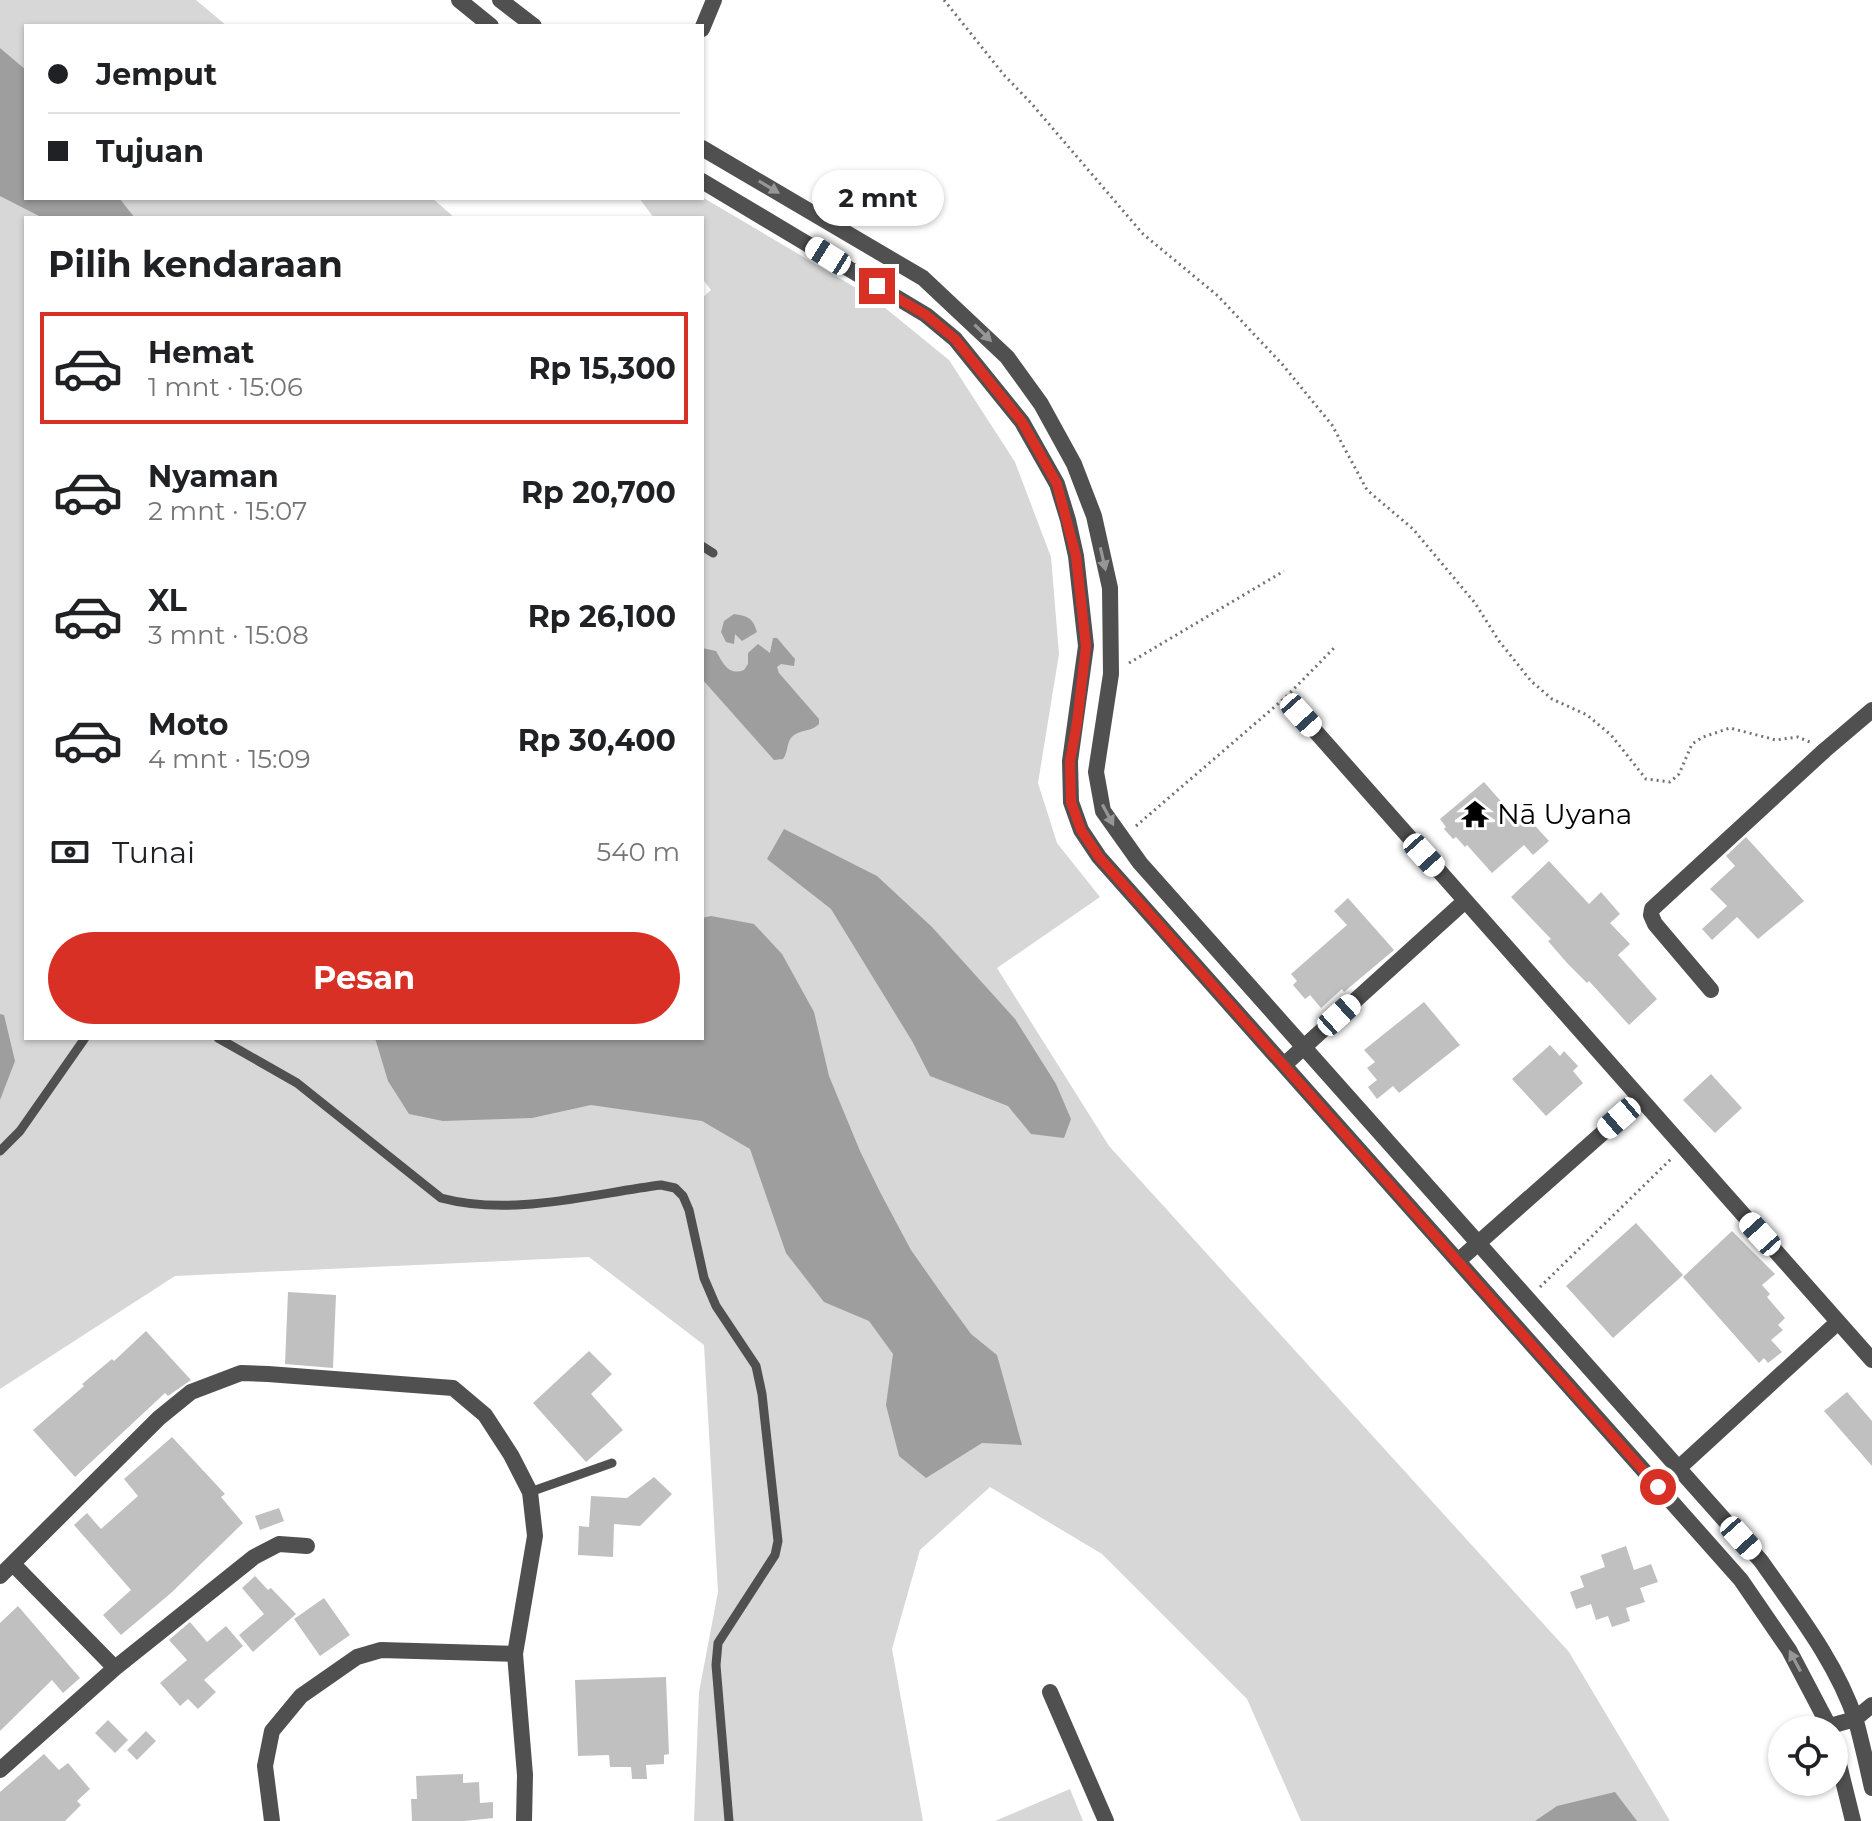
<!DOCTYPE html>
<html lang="id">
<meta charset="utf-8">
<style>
:root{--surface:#fff;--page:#f6f6f6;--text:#202124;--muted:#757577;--line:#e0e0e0;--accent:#d93025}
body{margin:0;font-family:Montserrat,sans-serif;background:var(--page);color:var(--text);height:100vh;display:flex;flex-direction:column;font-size:30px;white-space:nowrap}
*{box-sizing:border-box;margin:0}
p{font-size:26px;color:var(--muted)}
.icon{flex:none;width:44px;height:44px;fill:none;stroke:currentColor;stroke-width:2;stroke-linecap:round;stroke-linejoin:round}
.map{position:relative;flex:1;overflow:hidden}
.drawer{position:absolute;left:24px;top:216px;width:680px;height:824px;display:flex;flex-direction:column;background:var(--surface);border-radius:0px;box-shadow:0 2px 6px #0004}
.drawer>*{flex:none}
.banner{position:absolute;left:24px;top:24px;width:680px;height:176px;border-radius:0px;box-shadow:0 2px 6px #0004;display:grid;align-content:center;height:176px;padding:0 24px;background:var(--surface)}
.fabs{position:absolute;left:1768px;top:1716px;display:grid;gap:16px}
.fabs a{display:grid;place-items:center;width:80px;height:80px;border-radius:50%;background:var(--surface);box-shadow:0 2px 6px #0004;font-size:40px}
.end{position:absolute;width:36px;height:36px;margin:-18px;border:10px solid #d93025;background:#fff;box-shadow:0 0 0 4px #fff}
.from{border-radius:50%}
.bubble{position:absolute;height:56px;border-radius:28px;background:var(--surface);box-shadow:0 2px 6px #0004;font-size:26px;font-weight:700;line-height:56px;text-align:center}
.car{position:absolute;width:24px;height:48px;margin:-24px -12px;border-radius:10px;box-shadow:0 0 6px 2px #0007;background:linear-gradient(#fff 24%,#345 0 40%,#fff 0 76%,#345 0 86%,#fff 0)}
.banner b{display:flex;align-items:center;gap:28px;height:76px;font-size:30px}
.banner b+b{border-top:2px solid var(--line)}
.banner i{width:20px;height:20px;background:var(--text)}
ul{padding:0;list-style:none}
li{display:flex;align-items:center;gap:24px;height:112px;margin:0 16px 12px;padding:0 8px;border:4px solid transparent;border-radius:0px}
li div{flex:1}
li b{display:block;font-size:30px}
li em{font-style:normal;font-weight:700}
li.current{border-color:var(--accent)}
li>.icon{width:72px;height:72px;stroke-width:1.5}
h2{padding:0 24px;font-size:36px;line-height:96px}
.pay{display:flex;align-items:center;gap:20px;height:88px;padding:0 24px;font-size:30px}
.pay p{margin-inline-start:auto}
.button{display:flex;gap:16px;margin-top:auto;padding:16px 24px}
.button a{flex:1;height:92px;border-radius:48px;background:var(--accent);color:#fff;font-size:32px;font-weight:700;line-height:92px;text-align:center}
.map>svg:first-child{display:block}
.green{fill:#d7d7d7}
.water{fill:#9e9e9e}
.building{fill:#c0c0c0}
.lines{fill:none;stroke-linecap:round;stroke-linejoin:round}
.path{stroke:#727272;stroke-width:3;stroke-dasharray:2 4;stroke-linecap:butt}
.lane{stroke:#505050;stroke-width:9}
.street{stroke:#505050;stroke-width:16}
.oneway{fill:#969696}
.route{stroke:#d93025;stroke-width:10}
.labels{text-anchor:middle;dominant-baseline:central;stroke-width:6;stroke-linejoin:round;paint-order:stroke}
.poi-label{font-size:28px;fill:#000;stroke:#fff;text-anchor:start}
</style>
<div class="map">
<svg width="1872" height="1821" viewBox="0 0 1872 1821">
<rect width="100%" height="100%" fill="#fff"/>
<path class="green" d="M0 0H196L227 26H26V198H432L455 218H26V1038H702V298L711 290 702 278V218H654L639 198 702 197 873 298 949 360 1015 462 1051 557 1059 654 1038 783 1057 843 1100 897 997 968 1109 1146 1569 1652 1670 1821H1301L1247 1699 1102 1554 990 1487 920 1550 892 1649 923 1821H694L699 1692 718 1592 704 1345 589 1257 175 1276 0 1389Z
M1070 1789 1083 1821H995Z"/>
<path class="water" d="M0 48 26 70V198H119L135 218H43L0 196Z
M734 614C748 616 753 618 757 632L742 641 735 634 734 644 726 642 721 632 724 621Z
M773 638H777L795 659 794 666 781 664 777 667 779 673 819 719V724C811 732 803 729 794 735 786 740 789 751 783 759L774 760 702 679V648L716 651C723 663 728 676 744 670L748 664V653L758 644 770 653Z
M784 829 877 876 932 927 1015 1019 1056 1084 1071 1119 1064 1138 1031 1134 1008 1106 930 1076 912 1041 831 909 767 859Z
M711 916 754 924 782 954 814 1012 829 1076 860 1151 880 1192 911 1250 944 1297 971 1334 997 1355 1022 1445 982 1443 926 1478 899 1456 886 1405 893 1354 869 1321 824 1302 786 1253 750 1149 702 1121 591 1105 532 1118 443 1121 409 1114 388 1081 375 1038H702V918Z
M0 1014 4 1015 15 1061 0 1100Z
M1615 1792 1637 1821H1535L1557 1806Z"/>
<path class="building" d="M1484 782 1520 823 1527 817 1549 841 1533 855 1524 845 1492 873 1467 845 1465 847 1456 837 1453 839 1444 829 1446 827 1440 819Z
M1746 837 1804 901 1758 939 1737 917 1712 940 1702 929 1727 906 1710 889 1735 866 1726 856Z
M1549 861 1589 904 1601 892 1620 914 1610 923 1630 944 1618 955 1657 999 1629 1025 1589 981 1587 983 1567 963 1548 941 1551 939 1511 897Z
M1348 898 1394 950 1344 992 1342 989 1321 1008 1310 995 1305 999 1293 985 1297 981 1291 974 1347 925 1334 911Z
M1424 1002 1460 1045 1399 1093 1393 1086 1377 1099 1368 1087 1377 1080 1367 1068 1375 1062 1364 1050Z
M1550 1045 1560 1056 1564 1051 1578 1066 1573 1071 1583 1083 1546 1116 1512 1079Z
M1711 1074 1742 1108 1715 1133 1683 1100Z
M1636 1223 1683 1275 1613 1338 1566 1286Z
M1732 1231 1775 1274 1762 1285 1770 1294 1767 1297 1785 1318 1778 1325 1783 1330 1771 1340 1782 1352 1768 1363 1764 1358 1759 1363 1683 1277Z
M288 1292 336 1295 333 1368 285 1364Z
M146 1331 191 1380 168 1396 165 1393 75 1477 33 1430 84 1386 82 1384 112 1359 114 1361Z
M589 1351 612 1374 591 1394 623 1430 586 1462 533 1403Z
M1847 1392 1872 1421V1466L1824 1411Z
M172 1437 225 1494 221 1497 243 1523 171 1593 121 1635 103 1615 131 1590 74 1525 87 1513 101 1529 138 1496 124 1479Z
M654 1477 672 1494 640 1526 614 1524 613 1557 578 1555 579 1526 589 1527 591 1496 627 1498Z
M279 1508 284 1521 260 1530 255 1516Z
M1626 1546 1634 1570 1651 1564 1658 1582 1640 1588 1645 1602 1626 1608 1630 1621 1612 1627 1608 1616 1596 1620 1591 1604 1576 1609 1570 1592 1584 1587 1580 1576 1605 1567 1601 1555Z
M255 1576 268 1590 271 1588 296 1614 253 1652 239 1635 264 1614 242 1588Z
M324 1598 350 1635 320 1656 294 1619Z
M18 1606 80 1678 63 1693 52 1680 0 1731V1623Z
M190 1622 207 1642 226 1626 243 1646 204 1680 216 1692 198 1709 188 1699 180 1706 160 1683 187 1660 169 1640Z
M666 1677 669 1754 664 1755V1764L646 1765 647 1779H632L631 1767H610L609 1755 578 1756 575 1680Z
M108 1720 128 1740 115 1753 95 1733Z
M146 1731 156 1741 137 1760 127 1750Z
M44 1754 59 1770 68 1763 90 1789 77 1801 81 1805 65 1821H0V1792Z
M463 1774V1783L479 1782 480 1803 493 1802V1818L465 1821H412L411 1799H417L416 1776Z"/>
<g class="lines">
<path class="path" d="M944 0 1004 75 1031 103 1143 234 1218 296 1282 364 1332 425 1367 490 1413 529 1475 603 1499 641 1531 681 1552 699 1587 715 1611 735 1646 779 1670 782 1679 774 1692 744 1703 737 1730 728 1776 740 1798 737 1810 742
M1129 663 1284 571
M1136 826 1286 697 1335 647
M1540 1287 1672 1158"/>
<path class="lane" d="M702 546 713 553
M218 1038 297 1083 441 1198C512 1217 590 1194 661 1185L675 1188 683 1196 689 1210 704 1278 716 1306 756 1366 762 1394 778 1541 775 1555 718 1643 716 1665 729 1821
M0 1151 20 1131 85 1038
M530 1492 612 1463"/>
<path class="street" d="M459 0 491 26
M500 0 534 26
M702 29 714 0
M702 148 923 278 1007 357 1041 404 1074 464 1094 516 1110 588 1111 674 1096 772 1103 811 1140 863 1761 1561C1796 1611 1837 1663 1856 1721 1862 1743 1867 1766 1872 1788
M702 181 926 315 955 339 1022 422 1057 484 1068 520 1076 556 1086 646 1070 761 1071 802 1081 830 1099 857 1741 1580 1789 1650 1831 1730
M1301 715 1872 1360
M1711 990 1655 924 1651 915 1652 909 1825 750 1872 710
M1284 1065 1465 901
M1458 1261 1641 1099
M1658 1487 1838 1322
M13 1564 115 1668
M0 1576 159 1418 191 1392 241 1373 268 1374 453 1388 485 1415 511 1455 530 1492 535 1536 515 1654 525 1775 524 1821
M1050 1692 1106 1821
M1830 1726 1855 1719 1872 1705
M1834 1744 1853 1821
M0 1770 115 1668 254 1557 279 1544 307 1546
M272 1821 265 1766 272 1731 301 1696 357 1657 381 1650 515 1654"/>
</g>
<defs><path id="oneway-solid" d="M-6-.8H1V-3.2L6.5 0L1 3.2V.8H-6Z" transform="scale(2)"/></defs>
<g class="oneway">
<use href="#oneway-solid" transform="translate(769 187) rotate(31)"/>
<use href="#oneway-solid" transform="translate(983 333) rotate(45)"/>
<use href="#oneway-solid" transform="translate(1103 559) rotate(77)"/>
<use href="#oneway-solid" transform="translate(1108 815) rotate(62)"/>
<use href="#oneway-solid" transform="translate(1795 1661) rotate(-118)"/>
</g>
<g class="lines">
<path class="route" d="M877 286 926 315 955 339 1022 422 1057 484 1076 556 1086 646 1077 723 1070 761 1071 802 1081 830 1099 857 1658 1487"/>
</g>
<defs>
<symbol id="temple-bare" viewBox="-9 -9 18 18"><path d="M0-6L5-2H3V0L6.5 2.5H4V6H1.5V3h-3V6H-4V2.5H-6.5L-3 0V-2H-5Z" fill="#000" stroke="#fff" stroke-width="2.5" paint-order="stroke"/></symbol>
</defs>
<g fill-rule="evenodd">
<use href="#temple-bare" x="1455" y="794" width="40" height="40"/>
</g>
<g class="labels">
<g class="poi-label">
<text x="1497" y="814">Nā Uyana</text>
</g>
</g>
</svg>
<div class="fabs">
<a><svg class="icon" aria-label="locate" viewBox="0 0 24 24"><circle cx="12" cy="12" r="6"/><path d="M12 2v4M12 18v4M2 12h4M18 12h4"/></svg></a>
</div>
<i class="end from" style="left:1658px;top:1487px"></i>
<i class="end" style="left:877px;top:286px"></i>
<div class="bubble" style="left:812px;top:170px;width:132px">2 mnt</div>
<i class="car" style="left:828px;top:256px;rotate:302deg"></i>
<i class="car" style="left:1301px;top:715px;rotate:138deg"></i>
<i class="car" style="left:1424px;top:855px;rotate:138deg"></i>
<i class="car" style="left:1339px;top:1015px;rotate:48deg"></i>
<i class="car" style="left:1619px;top:1118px;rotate:229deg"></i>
<i class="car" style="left:1760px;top:1234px;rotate:318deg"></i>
<i class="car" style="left:1741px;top:1538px;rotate:138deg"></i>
<div class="banner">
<b><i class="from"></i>Jemput</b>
<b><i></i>Tujuan</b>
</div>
<section class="drawer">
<h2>Pilih kendaraan</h2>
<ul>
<li class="current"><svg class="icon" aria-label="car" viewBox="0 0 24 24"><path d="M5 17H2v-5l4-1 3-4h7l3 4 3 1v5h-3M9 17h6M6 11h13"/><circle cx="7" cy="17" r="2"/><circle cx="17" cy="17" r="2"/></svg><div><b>Hemat</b><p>1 mnt · 15:06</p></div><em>Rp 15,300</em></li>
<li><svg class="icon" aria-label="car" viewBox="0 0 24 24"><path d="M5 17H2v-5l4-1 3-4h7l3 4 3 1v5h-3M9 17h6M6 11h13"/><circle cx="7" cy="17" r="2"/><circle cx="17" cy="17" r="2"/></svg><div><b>Nyaman</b><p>2 mnt · 15:07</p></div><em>Rp 20,700</em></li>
<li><svg class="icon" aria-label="car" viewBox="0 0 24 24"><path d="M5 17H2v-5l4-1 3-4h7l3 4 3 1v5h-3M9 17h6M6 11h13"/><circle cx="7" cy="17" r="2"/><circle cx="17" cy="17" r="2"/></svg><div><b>XL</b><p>3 mnt · 15:08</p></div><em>Rp 26,100</em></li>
<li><svg class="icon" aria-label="car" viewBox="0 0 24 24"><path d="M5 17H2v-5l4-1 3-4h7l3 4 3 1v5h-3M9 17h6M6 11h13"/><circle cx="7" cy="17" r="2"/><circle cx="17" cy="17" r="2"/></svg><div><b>Moto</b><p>4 mnt · 15:09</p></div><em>Rp 30,400</em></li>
</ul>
<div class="pay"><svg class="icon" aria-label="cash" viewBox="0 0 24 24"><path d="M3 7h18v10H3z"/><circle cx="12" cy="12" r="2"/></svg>Tunai<p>540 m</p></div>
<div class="button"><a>Pesan</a></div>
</section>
</div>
